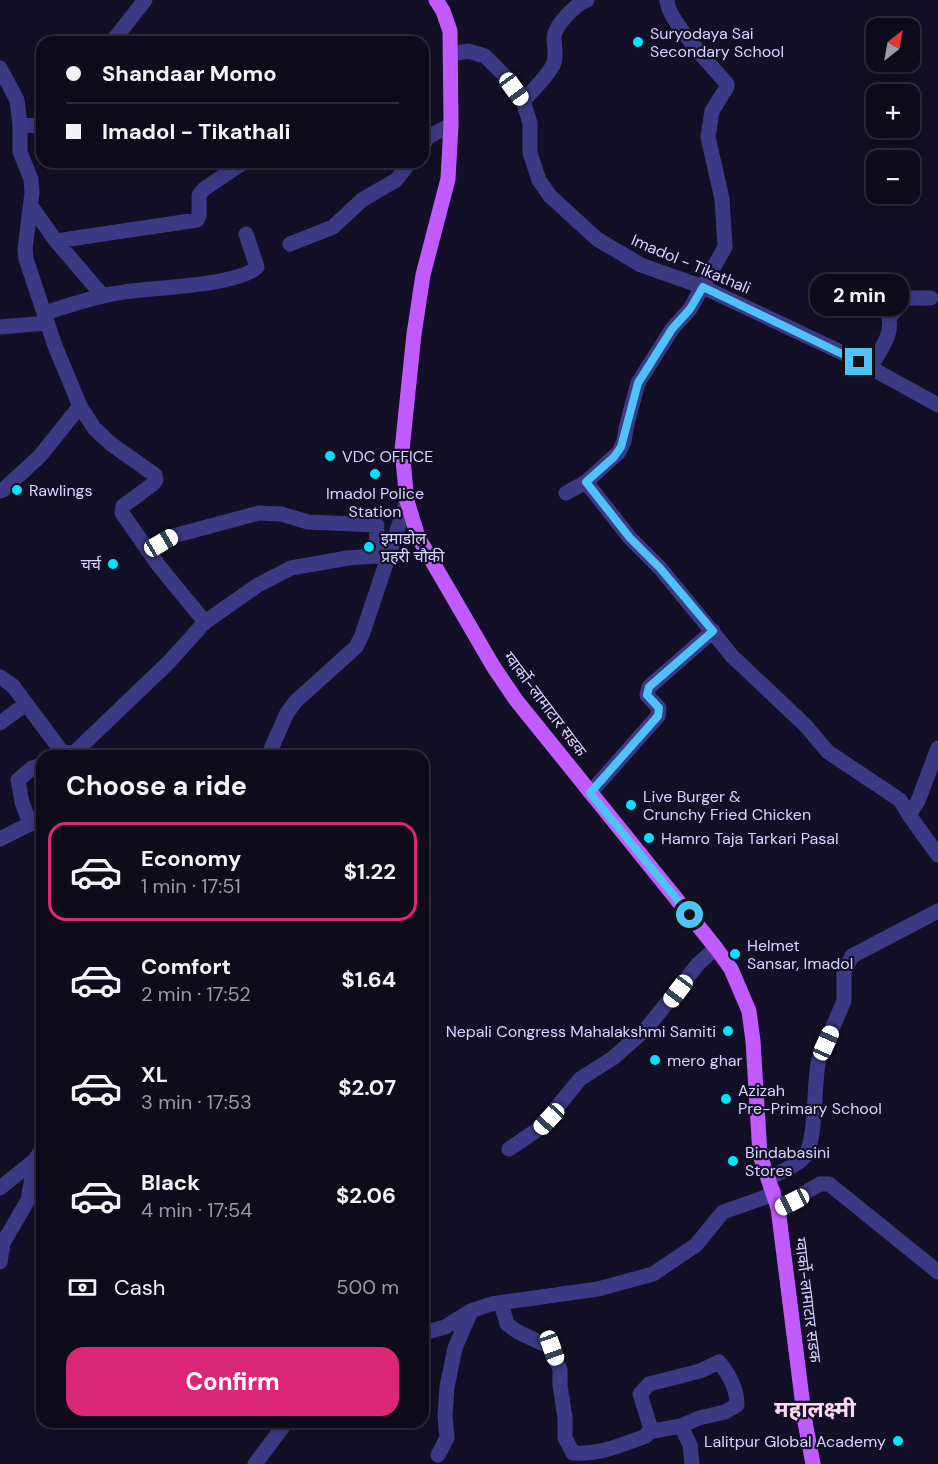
<!DOCTYPE html>
<meta charset="utf-8">
<style>
:root{--surface:#0e0b1c;--page:#171425;--text:#f1f3f6;--muted:#9b9ba3;--line:#2e2b3b;--accent:#db2777}
body{margin:0;font-family:"DM Sans","Noto Sans Devanagari",sans-serif;background:var(--page);color:var(--text);height:100vh;display:flex;flex-direction:column;font-size:22px;white-space:nowrap}
*{box-sizing:border-box;margin:0}
p{font-size:20px;color:var(--muted)}
.icon{flex:none;width:33px;height:33px;fill:none;stroke:currentColor;stroke-width:2;stroke-linecap:round;stroke-linejoin:round}
.map{position:relative;flex:1;overflow:hidden}
.drawer{position:absolute;left:36px;top:750px;width:393px;height:678px;display:flex;flex-direction:column;background:var(--surface);border-radius:18px;box-shadow:0 3px 15px #0003,0 0 0 2px var(--line)}
.drawer>*{flex:none}
.guide{position:absolute;left:36px;top:36px;width:393px;height:132px;border-radius:18px;box-shadow:0 3px 15px #0003,0 0 0 2px var(--line);display:grid;align-content:center;height:132px;padding:0 30px;background:var(--surface)}
.needle{width:39px;rotate:31deg}
.fabs{position:absolute;left:866px;top:18px;display:grid;gap:12px}
.fabs a{display:grid;place-items:center;width:54px;height:54px;border-radius:12px;background:var(--surface);box-shadow:0 3px 15px #0003,0 0 0 2px var(--line);font-size:30px}
.end{position:absolute;width:27px;height:27px;margin:-14px;border:8px solid #4fc3f7;background:#111;box-shadow:0 0 0 3px #111}
.from{border-radius:50%}
.bubble{position:absolute;height:42px;border-radius:18px;background:var(--surface);box-shadow:0 3px 15px #0003,0 0 0 2px var(--line);font-size:20px;font-weight:700;line-height:42px;text-align:center}
.car{position:absolute;width:18px;height:36px;margin:-18px -9px;border-radius:8px;box-shadow:0 0 4px 2px #0007;background:linear-gradient(#fff 24%,#345 0 40%,#fff 0 76%,#345 0 86%,#fff 0)}
.guide b{display:flex;align-items:center;gap:21px;height:57px;font-size:22px}
.guide b+b{border-top:2px solid var(--line)}
.guide i{width:15px;height:15px;background:var(--text)}
ul{padding:0;list-style:none}
li{display:flex;align-items:center;gap:18px;height:99px;margin:0 12px 9px;padding:0 18px;border:3px solid transparent;border-radius:18px}
li div{flex:1}
li b{display:block;font-size:22px}
li em{font-style:normal;font-weight:700}
li.current{border-color:var(--accent)}
li>.icon{width:54px;height:54px;stroke-width:1.5}
h2{padding:0 30px;font-size:27px;line-height:72px}
.pay{display:flex;align-items:center;gap:15px;height:66px;padding:0 30px;font-size:22px}
.pay p{margin-inline-start:auto}
.action{display:flex;gap:12px;margin-top:auto;padding:12px 30px}
.action a{flex:1;height:69px;border-radius:18px;background:var(--accent);color:#fff;font-size:24px;font-weight:700;line-height:69px;text-align:center}
.map>svg:first-child{display:block}
.lines{fill:none;stroke-linecap:round;stroke-linejoin:round}
.minor{stroke:#3d3a85;stroke-width:15}
.major{stroke:#c25bff;stroke-width:15}
.route{stroke:#4fc3f7;stroke-width:8}
.poi-dot{fill:#00e5ff;stroke:#130f26;stroke-width:2}
.labels{text-anchor:middle;dominant-baseline:central;stroke-width:4.5;stroke-linejoin:round;paint-order:stroke}
.poi-label{font-size:16px;fill:#d9d4ff;stroke:#130f26;text-anchor:start}
.street-label{font-size:16px;fill:#d9d4ff;stroke:#130f26}
.district-label{font-size:22px;font-weight:bold;fill:#ffd6f0;stroke:#130f26}
</style>
<div class="map">
<svg width="938" height="1464" viewBox="0 0 938 1464">
<rect width="100%" height="100%" fill="#130f26"/>
<g class="lines">
<path class="minor" d="M112 42 145 0
M451 54 468 51 485 56 506 77 523 101 530 123V153L539 180 550 196 597 239 641 265 703 287 849 356 938 405
M0 68 17 100 20 125V152L31 179 32 193 25 249 26 259 55 346 80 406 94 428 111 444 155 475 156 480 153 484 123 506 122 513 159 566 205 622
M523 101C533 90 546 78 553 65 557 57 554 46 554 37 555 25 576 4 587 0
M20 125 42 126
M423 145 428 137 451 125
M31 206 56 241 103 296
M56 241 197 220 199 216V195L204 189 244 162
M290 244 333 227 362 200 396 180 410 162
M45 313C67 306 90 298 112 294 144 287 237 287 257 267L246 234
M0 327 47 323
M870 368C878 353 893 336 889 318L905 298H931
M586 482 630 538 660 568 732 656 806 726 828 752 900 800 909 815 938 855
M0 491 3 490 40 456 80 406
M566 493 586 482 619 452 624 441 626 428 638 383 672 329 690 309 725 247 722 199 708 137 712 111 727 87V84C713 67 667 20 667 0
M148 551 173 536 259 513 281 514 308 522 377 525 376 556
M0 677 13 686 62 752 74 753 169 662 205 622 258 585 291 568 348 558 376 556 387 559
M0 723 26 704
M268 756 287 713 296 701 356 647 362 635 407 501
M590 793 658 716 659 708 647 695 649 687 713 631
M909 815 918 801 938 748
M30 824 22 802 18 780 32 768 42 765
M0 839 30 824 42 822
M509 1149 540 1128 580 1079 613 1058 646 1029 698 964 716 948
M769 1178C780 1172 797 1166 805 1156 817 1139 813 1082 819 1059L844 1001V972L852 956 938 911
M0 1188 35 1160 42 1149
M778 1208 820 1184H829L938 1272
M0 1262 3 1243 28 1200 35 1160
M501 1303 507 1324 518 1332 552 1348 560 1370V1385L565 1418V1438L573 1453C600 1455 621 1445 646 1436L648 1432 681 1426 699 1418 725 1412 737 1405C737 1389 729 1374 719 1362L700 1371 649 1384 640 1394 651 1429 648 1432
M423 1333 445 1327 471 1311 491 1304 598 1289 653 1274 696 1245 723 1212 763 1198 774 1192
M681 1426 690 1445 692 1464
M438 1455 447 1438 445 1415 447 1387 455 1348 471 1311
M255 1464 282 1428 283 1422"/>
<path class="major" d="M436 0 443 11 450 31 451 125 448 179 423 275 414 334 402 450 407 501 418 537 493 666 516 700 716 948 731 969 749 1011 753 1041 760 1155 778 1208 805 1422 813 1464"/>
</g>
<g class="lines">
<path class="route" d="M690 915 590 793 658 716 659 708 647 695 649 687 713 631 660 568 630 538 586 482 614 457 621 447 638 383 672 329 690 309 703 287 859 362"/>
</g>
<g class="poi-dot">
<circle cx="638" cy="42" r="6"/>
<circle cx="330" cy="456" r="6"/>
<circle cx="375" cy="474" r="6"/>
<circle cx="17" cy="490" r="6"/>
<circle cx="369" cy="547" r="6"/>
<circle cx="113" cy="564" r="6"/>
<circle cx="631" cy="805" r="6"/>
<circle cx="649" cy="838" r="6"/>
<circle cx="735" cy="954" r="6"/>
<circle cx="728" cy="1031" r="6"/>
<circle cx="655" cy="1060" r="6"/>
<circle cx="726" cy="1099" r="6"/>
<circle cx="733" cy="1161" r="6"/>
<circle cx="898" cy="1441" r="6"/>
</g>
<g class="labels">
<g class="poi-label">
<text x="650" y="33">Suryodaya Sai<tspan x="650" dy="18">Secondary School</tspan></text>
<text x="342" y="456">VDC OFFICE</text>
<text x="29" y="490">Rawlings</text>
<text x="375" y="493" text-anchor="middle">Imadol Police<tspan x="375" dy="18">Station</tspan></text>
<text x="381" y="538">इमाडोल<tspan x="381" dy="18">प्रहरी चौकी</tspan></text>
<text x="101" y="564" text-anchor="end">चर्च</text>
<text x="643" y="796">Live Burger &amp;<tspan x="643" dy="18">Crunchy Fried Chicken</tspan></text>
<text x="661" y="838">Hamro Taja Tarkari Pasal</text>
<text x="747" y="945">Helmet<tspan x="747" dy="18">Sansar, Imadol</tspan></text>
<text x="716" y="1031" text-anchor="end">Nepali Congress Mahalakshmi Samiti</text>
<text x="667" y="1060">mero ghar</text>
<text x="738" y="1090">Azizah<tspan x="738" dy="18">Pre-Primary School</tspan></text>
<text x="745" y="1152">Bindabasini<tspan x="745" dy="18">Stores</tspan></text>
<text x="886" y="1441" text-anchor="end">Lalitpur Global Academy</text>
</g>
<g class="street-label">
<text transform="translate(691 264) rotate(23)">Imadol - Tikathali</text>
<text transform="translate(545 704) rotate(53)">ग्वार्को-लामाटार सडक</text>
<text transform="translate(808 1300) rotate(83)">ग्वार्को-लामाटार सडक</text>
</g>
<g class="district-label">
<text x="815" y="1409">महालक्ष्मी</text>
</g>
</g>
</svg>
<div class="fabs">
<a><svg class="needle" viewBox="-14 -14 28 28"><path d="M0-13l5 13h-10z" fill="#e53935"/><path d="M0 13l5-13h-10z" fill="#9b9ba3"/></svg></a>
<a>+</a>
<a>−</a>
</div>
<i class="end from" style="left:690px;top:915px"></i>
<i class="end" style="left:859px;top:362px"></i>
<div class="bubble" style="left:810px;top:274px;width:99px">2 min</div>
<i class="car" style="left:514px;top:89px;rotate:144deg"></i>
<i class="car" style="left:161px;top:543px;rotate:60deg"></i>
<i class="car" style="left:678px;top:991px;rotate:217deg"></i>
<i class="car" style="left:826px;top:1043px;rotate:24deg"></i>
<i class="car" style="left:549px;top:1119px;rotate:223deg"></i>
<i class="car" style="left:792px;top:1202px;rotate:243deg"></i>
<i class="car" style="left:552px;top:1348px;rotate:160deg"></i>
<div class="guide">
<b><i class="from"></i>Shandaar Momo</b>
<b><i></i>Imadol - Tikathali</b>
</div>
<section class="drawer">
<h2>Choose a ride</h2>
<ul>
<li class="current"><svg class="icon" aria-label="car" viewBox="0 0 24 24"><path d="M5 17H2v-5l4-1 3-4h7l3 4 3 1v5h-3M9 17h6M6 11h13"/><circle cx="7" cy="17" r="2"/><circle cx="17" cy="17" r="2"/></svg><div><b>Economy</b><p>1 min · 17:51</p></div><em>$1.22</em></li>
<li><svg class="icon" aria-label="car" viewBox="0 0 24 24"><path d="M5 17H2v-5l4-1 3-4h7l3 4 3 1v5h-3M9 17h6M6 11h13"/><circle cx="7" cy="17" r="2"/><circle cx="17" cy="17" r="2"/></svg><div><b>Comfort</b><p>2 min · 17:52</p></div><em>$1.64</em></li>
<li><svg class="icon" aria-label="car" viewBox="0 0 24 24"><path d="M5 17H2v-5l4-1 3-4h7l3 4 3 1v5h-3M9 17h6M6 11h13"/><circle cx="7" cy="17" r="2"/><circle cx="17" cy="17" r="2"/></svg><div><b>XL</b><p>3 min · 17:53</p></div><em>$2.07</em></li>
<li><svg class="icon" aria-label="car" viewBox="0 0 24 24"><path d="M5 17H2v-5l4-1 3-4h7l3 4 3 1v5h-3M9 17h6M6 11h13"/><circle cx="7" cy="17" r="2"/><circle cx="17" cy="17" r="2"/></svg><div><b>Black</b><p>4 min · 17:54</p></div><em>$2.06</em></li>
</ul>
<div class="pay"><svg class="icon" aria-label="cash" viewBox="0 0 24 24"><path d="M3 7h18v10H3z"/><circle cx="12" cy="12" r="2"/></svg>Cash<p>500 m</p></div>
<div class="action"><a>Confirm</a></div>
</section>
</div>
